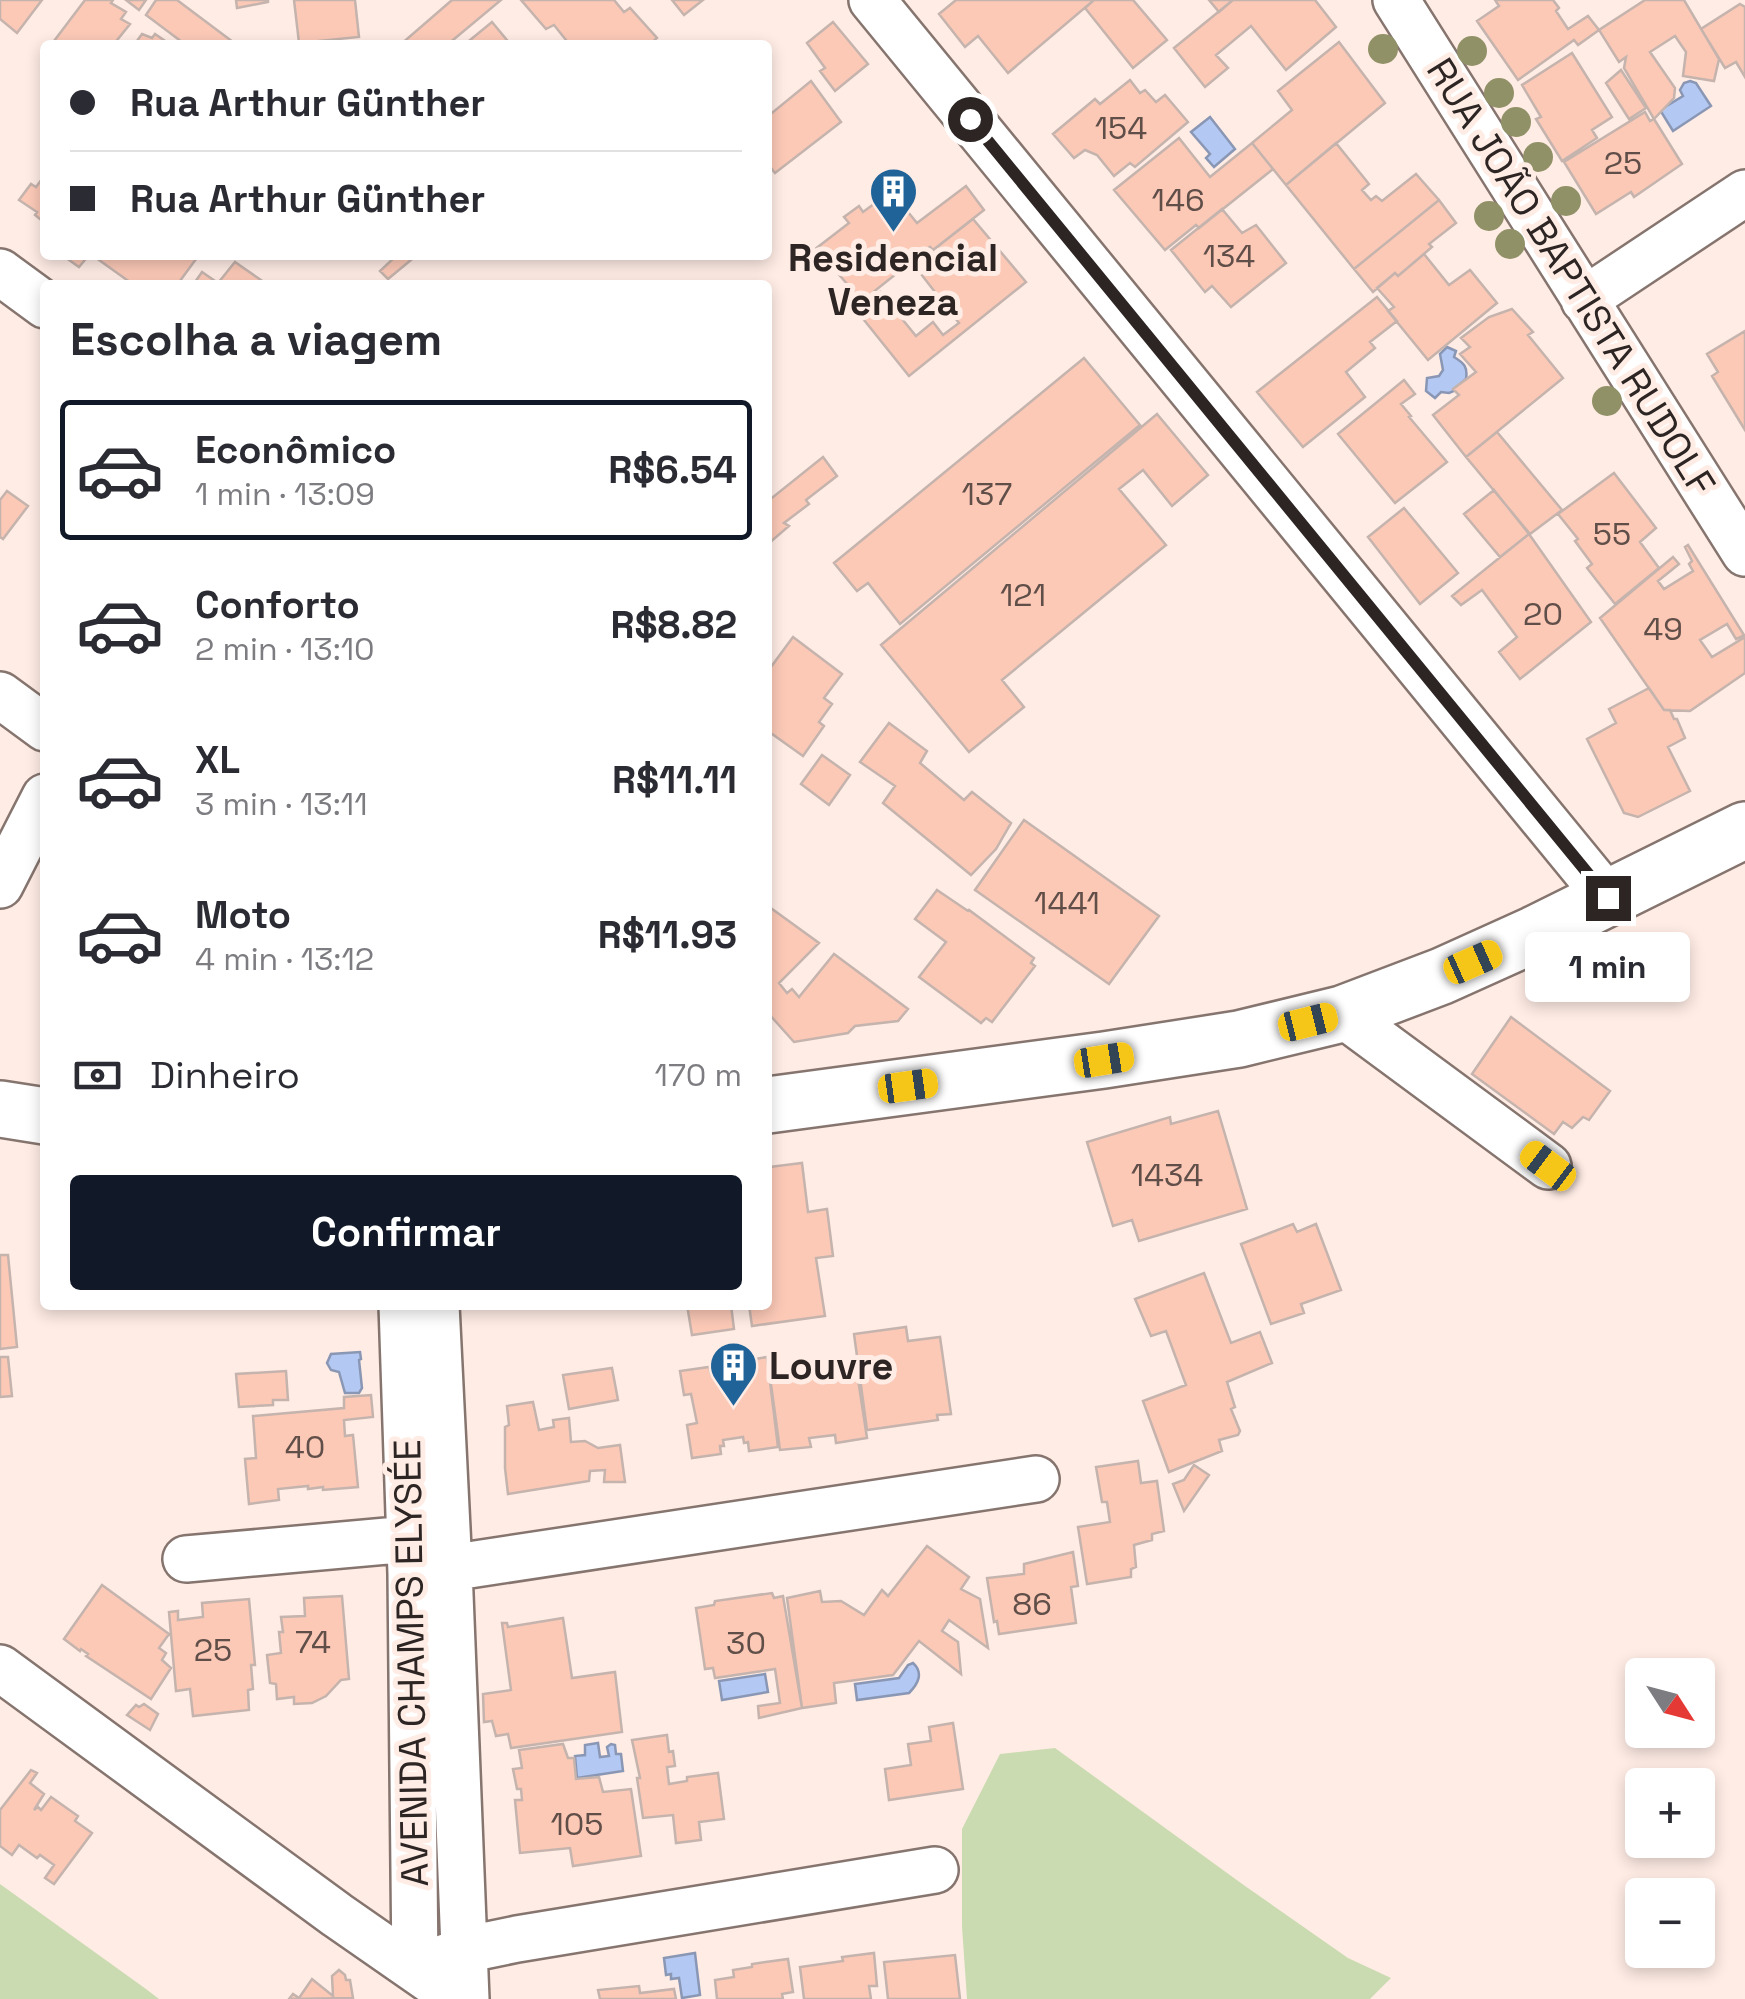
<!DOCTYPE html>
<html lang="pt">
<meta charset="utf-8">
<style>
:root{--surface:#fff;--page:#f7f7f7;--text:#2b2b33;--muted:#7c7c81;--line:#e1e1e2;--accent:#111827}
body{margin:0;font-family:"Space Grotesk",sans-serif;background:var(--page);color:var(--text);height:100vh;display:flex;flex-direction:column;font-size:38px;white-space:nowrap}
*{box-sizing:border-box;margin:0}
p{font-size:32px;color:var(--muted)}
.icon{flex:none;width:55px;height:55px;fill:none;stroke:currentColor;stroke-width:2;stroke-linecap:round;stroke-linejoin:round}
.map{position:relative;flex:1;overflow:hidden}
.details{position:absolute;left:40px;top:280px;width:732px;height:1030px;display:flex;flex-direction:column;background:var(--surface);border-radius:10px;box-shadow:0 5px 15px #0003}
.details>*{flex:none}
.top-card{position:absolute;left:40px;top:40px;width:732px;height:220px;border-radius:10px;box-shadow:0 5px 15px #0003;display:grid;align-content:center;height:220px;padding:0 30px;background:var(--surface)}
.needle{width:65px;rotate:126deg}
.tools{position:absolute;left:1625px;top:1658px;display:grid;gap:20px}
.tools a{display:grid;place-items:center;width:90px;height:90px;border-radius:10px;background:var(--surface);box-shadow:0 5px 15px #0003;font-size:50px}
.end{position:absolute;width:45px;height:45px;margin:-22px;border:12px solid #2c2523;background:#fff;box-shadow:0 0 0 5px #fff}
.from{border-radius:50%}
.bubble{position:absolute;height:70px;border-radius:10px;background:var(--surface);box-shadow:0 5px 15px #0003;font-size:32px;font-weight:800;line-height:70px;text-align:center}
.car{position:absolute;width:30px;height:60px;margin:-30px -15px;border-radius:12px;box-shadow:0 0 8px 2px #0007;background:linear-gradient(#f5c518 24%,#345 0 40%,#f5c518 0 76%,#345 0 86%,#f5c518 0)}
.top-card b{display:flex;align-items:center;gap:35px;height:95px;font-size:38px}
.top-card b+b{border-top:2px solid var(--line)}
.top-card i{width:25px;height:25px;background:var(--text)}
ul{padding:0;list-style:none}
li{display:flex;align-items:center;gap:30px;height:140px;margin:0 20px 15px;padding:0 10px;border:5px solid transparent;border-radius:10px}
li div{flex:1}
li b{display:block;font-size:38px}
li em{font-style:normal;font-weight:800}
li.selected{border-color:var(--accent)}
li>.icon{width:90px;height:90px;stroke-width:1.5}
h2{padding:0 30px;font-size:45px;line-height:120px}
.pay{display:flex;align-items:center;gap:25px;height:110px;padding:0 30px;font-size:38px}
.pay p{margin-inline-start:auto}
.primary-button{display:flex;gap:20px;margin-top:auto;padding:20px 30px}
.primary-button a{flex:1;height:115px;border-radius:10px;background:var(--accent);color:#fff;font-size:40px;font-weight:800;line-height:115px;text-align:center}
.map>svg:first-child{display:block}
.green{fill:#cbdbb1}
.water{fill:#b3c8f2;stroke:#8a97b4;stroke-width:2.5}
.building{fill:#fcc9b7;stroke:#c5b3ad;stroke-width:2.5}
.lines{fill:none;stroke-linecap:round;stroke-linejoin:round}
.street-casing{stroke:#86756f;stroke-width:50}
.secondary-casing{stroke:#86756f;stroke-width:60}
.street{stroke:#fff;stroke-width:45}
.secondary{stroke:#fff;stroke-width:55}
.tree{fill:#909167}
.route{stroke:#2c2523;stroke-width:12}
.labels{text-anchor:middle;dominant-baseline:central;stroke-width:10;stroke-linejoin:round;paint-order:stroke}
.number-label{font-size:32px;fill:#604e48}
.poi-label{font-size:38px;font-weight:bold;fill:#2c2523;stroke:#ffece5}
.street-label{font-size:38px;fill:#2c2523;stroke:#ffece5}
</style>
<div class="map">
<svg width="1745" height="1999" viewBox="0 0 1745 1999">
<rect width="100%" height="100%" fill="#ffece5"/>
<path class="green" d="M1055 1748 1245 1886 1348 1958 1391 1978 1370 1999H967L962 1927V1829L1000 1754Z
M0 1884 146 1989 159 1999H0Z"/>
<path class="water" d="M1690 81 1696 83 1711 106 1673 131 1660 110 1683 96 1680 90 1684 83Z
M1210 117 1235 149 1214 167 1206 158 1210 154 1191 132Z
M1447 347 1456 351 1454 357C1464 363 1468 367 1466 379L1454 389V391L1449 393 1441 392 1435 398 1426 391 1427 378 1439 376 1443 370 1440 354Z
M360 1352 361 1359 359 1360 362 1388 359 1393H345L339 1372 331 1370 327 1363 331 1354Z
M913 1663C924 1673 918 1684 909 1693L857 1700 855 1684 899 1678 908 1665Z
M765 1674 768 1692 722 1700 719 1681Z
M598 1743 600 1757 609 1756 607 1747 611 1744 615 1745 616 1754H621L623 1771 577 1778 575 1756 585 1755V1745Z
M695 1953 700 1995 682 1998 679 1978 671 1979V1974L666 1975 664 1958Z"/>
<path class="building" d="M0 0H42L17 33 0 19Z
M85 0H113L111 3 126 12 121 19 130 24 114 44 117 45H51Z
M126 0H146L139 10Z
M156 0H177L237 45H186L146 15Z
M236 0H268V2L237 8Z
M294 0H355L359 37 299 43Z
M452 0H501L447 45H400Z
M521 0H614L624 12 630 8 657 38 649 45H570L554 25 546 29Z
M672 0H703L684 15Z
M956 0H1094L1008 73 978 36 965 47 939 14Z
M1094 0H1133L1167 40 1133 68 1085 8Z
M1209 0H1233L1219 12Z
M1233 0H1315L1336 27 1286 70 1251 26 1216 55 1228 68 1205 87 1174 48Z
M1495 0H1553L1559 8 1556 11 1568 29 1588 16 1599 30 1578 45 1574 40 1518 80 1477 21 1499 6Z
M1645 0H1684L1719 59 1714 81 1683 76 1686 52 1675 36 1650 52 1675 88 1674 98 1654 119 1624 68 1626 57 1619 62 1599 30Z
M1740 4 1745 7V77L1736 62 1725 68 1701 29Z
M492 22 511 45H464Z
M833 22 868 64 835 91 820 71 825 68 807 43Z
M142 34 152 38 155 34 171 45H134Z
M1339 42 1385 103 1286 185 1252 143 1292 110 1278 91Z
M1572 53 1612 117 1592 130 1597 138 1562 161 1536 119 1541 117 1522 85Z
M1621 70 1646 108 1629 119 1606 83Z
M1130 80 1140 93 1145 90 1156 102 1165 95 1188 122 1135 167 1130 163 1114 176 1097 155 1085 150 1074 158 1053 134 1095 99 1100 104Z
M811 81 841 122 775 173 768 164V107L772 113Z
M1645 112 1650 121 1654 119 1682 164 1634 197 1631 192 1596 214 1564 162Z
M1179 138 1210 177 1252 143 1273 169 1199 228 1196 225 1165 250 1114 190Z
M1336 143 1369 184 1362 190 1371 200 1376 196 1382 201 1416 174 1439 200 1354 269 1286 185Z
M45 175V223L35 215 37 212 19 200 31 184 36 187Z
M966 186 984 210 933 250 930 247 862 301 834 269 832 271 818 259 814 250 849 223 844 217 859 206 863 212 894 189 904 197 908 212 917 223Z
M1439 200 1456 223 1429 244 1432 247 1398 276 1395 273 1373 292 1354 269Z
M1222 209 1242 233 1256 225 1286 263 1231 307 1212 286 1205 292 1171 250Z
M973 219 1026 282 909 376 856 310 880 292 916 336 933 322 943 335 959 323 914 265Z
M1424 254 1449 285 1470 270 1497 303 1428 360 1388 311 1394 307 1377 288 1395 273 1398 276Z
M62 255H89L79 267Z
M92 255H199L177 285H134Z
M397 255H417L388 279 380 271Z
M235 262 268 285H193L202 272 218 283Z
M1377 297 1397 321 1370 342 1375 348 1346 372 1365 397 1303 447 1257 392Z
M1512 309 1533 332 1528 335 1563 378 1466 457 1433 415 1459 395 1453 389 1476 372 1460 354 1470 347 1461 338 1489 317Z
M1745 331V430L1712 376 1718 372 1707 354Z
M1084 358 1140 425 900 624 868 583 857 591 834 563Z
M1404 380 1415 394 1401 404 1411 416 1409 417 1447 462 1395 503 1338 434Z
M1157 414 1208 475 1172 506 1143 470 1119 489 1166 545 1002 680 1024 707 969 752 881 645Z
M1497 432 1562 510 1530 534 1466 457Z
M823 457 837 476 806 500 809 504 784 523 789 526 768 544V501Z
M1614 473 1656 528 1640 542 1659 568 1615 604 1587 568 1592 564 1575 541 1578 539 1558 514Z
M1494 490 1529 534 1500 557 1464 514Z
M7 491 28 506 3 539 0 537V500Z
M1404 508 1458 573 1420 604 1368 537Z
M1529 534 1591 622 1520 679 1499 652 1517 637 1482 590 1461 605 1452 596Z
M1688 545 1744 635 1736 639 1727 624 1700 640 1712 657 1745 637V673L1690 711 1664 710 1600 618 1673 557 1679 564 1658 581 1664 589 1693 571 1689 564 1692 561 1685 547Z
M793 637 842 674 824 698 832 704 819 722 824 726 803 756 768 731V671Z
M1649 688 1664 710H1670L1674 719H1677L1685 738 1668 747 1690 791 1638 817 1624 813 1587 739 1616 723 1609 709Z
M889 723 927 751 920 763 964 800 972 792 1011 823 996 849 971 875 883 803 895 786 860 762Z
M822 755 850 775 829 805 801 784Z
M1024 820 1159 916 1109 984 975 890Z
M937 890 968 911 969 910 1034 958 1031 963 1035 966 992 1022 986 1018 981 1023 919 977 946 942 915 919Z
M768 906 819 943 779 983 787 993 792 989 799 997 834 954 908 1009 898 1021 855 1026 848 1033 794 1042 768 1013 771 1008 768 1004Z
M1511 1017 1610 1091 1589 1120 1583 1117 1572 1128 1563 1122 1554 1134 1472 1074Z
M1218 1111 1247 1209 1139 1241 1132 1220 1113 1226 1087 1142 1170 1117 1171 1124Z
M802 1163 808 1212 827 1209 833 1256 816 1258 825 1316 752 1326 749 1305H768L769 1167Z
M1293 1224 1297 1232 1316 1224 1341 1290 1301 1304 1304 1313 1271 1324 1241 1244Z
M0 1255H8L17 1347 0 1349Z
M1204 1273 1231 1343 1260 1332 1272 1363 1227 1382 1235 1407 1231 1409 1240 1431 1238 1435 1219 1440 1222 1451 1169 1472 1143 1401 1186 1385 1166 1331 1151 1336 1135 1299Z
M687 1305H731L734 1329 692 1335Z
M906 1327 908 1341 940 1337 951 1414 937 1415 938 1420 867 1430 854 1334Z
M0 1357H8L12 1396 0 1397Z
M767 1357 778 1447 749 1451 748 1442 744 1443 743 1437 723 1440 724 1446H720L721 1454 692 1458 687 1425 697 1423 691 1394 684 1395 680 1371 709 1367 711 1374 739 1370 738 1362Z
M856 1366 867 1438 836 1443 835 1435 809 1438 811 1447 780 1450 770 1377Z
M612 1368 618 1400 569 1409 563 1375Z
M286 1371 288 1400H273V1405L239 1407 236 1374Z
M371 1395 373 1417 344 1420 345 1436 353 1435 358 1487 323 1490V1487L308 1489V1486L278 1489 279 1500 249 1504 245 1459 256 1458 253 1416 344 1408V1397Z
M533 1402 539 1430 554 1427 553 1420 569 1418 571 1442 585 1441 598 1448 620 1445 625 1482H604L605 1470 590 1471 589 1481 508 1494 505 1468V1427L509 1425 507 1406Z
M1138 1461 1141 1483 1157 1481 1164 1531 1152 1534V1540L1134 1545 1136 1567 1131 1569V1577L1087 1584 1078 1527 1110 1522 1107 1502H1102L1096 1467Z
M1194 1465 1209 1475 1184 1511 1173 1484 1184 1480Z
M927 1546 969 1577 961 1589 980 1599 988 1648 949 1620 942 1631 958 1642 961 1674 919 1641 893 1675 834 1683 836 1703 802 1708 787 1598 820 1591 822 1602 841 1601 864 1615 882 1590 888 1596Z
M1073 1552 1078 1586 1071 1587 1076 1623 999 1634 997 1621 994 1622 987 1578 1024 1574V1564Z
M102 1585 169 1634 159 1648 166 1653 162 1660 171 1668 151 1699 86 1656 88 1654 81 1649 80 1651 64 1639Z
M772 1593 774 1598 783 1596 802 1708 759 1718 758 1706 780 1703 775 1669 715 1678 713 1668 705 1669 696 1608 714 1605 715 1601Z
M342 1596 349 1679 341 1680 326 1696 312 1703 294 1704V1697L277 1699 276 1684 270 1683 267 1655 281 1653 279 1632H283L281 1617 305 1616 304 1598Z
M249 1599 255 1665H251L253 1689 248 1690 249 1710 193 1716 190 1689 176 1691 169 1612 178 1611V1620L203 1617 202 1603Z
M563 1618 572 1678 615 1672 622 1732 511 1748 508 1734 496 1736 492 1721 484 1722 483 1694 511 1690 502 1623H507L508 1627Z
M144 1704 158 1714 150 1730 127 1715 136 1705 139 1707Z
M953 1723 963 1789 889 1800 885 1769 911 1765 908 1744 931 1741 929 1727Z
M667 1735 669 1752 673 1751 675 1766 667 1767 669 1784 687 1781V1777L718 1773 724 1819 699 1822 701 1840 676 1843 673 1815 643 1818 637 1778H640L632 1740Z
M563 1744 568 1758H574L576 1779 599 1777 603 1792 631 1789 641 1856 573 1866 570 1848 520 1853 515 1800H522L521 1789H517L513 1769 522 1768 519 1750Z
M31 1770 37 1773 30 1783 44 1794 34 1810 38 1807 41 1810 51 1797 78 1816 75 1821 92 1833 54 1884 45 1878 54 1865 40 1855 37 1858 19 1845 12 1855 0 1846V1810Z
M874 1953 877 1986H869L871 1999H804L800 1967 843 1961 842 1957Z
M955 1955 960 1999H888L884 1962Z
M788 1959 793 1992 782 1994 783 1999H717L715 1980 734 1977 733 1970 752 1967V1964Z
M339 1970 345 1975 346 1980H350L353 1998 289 1999 293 1994 299 1998 312 1979 333 1996 332 1976Z
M639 1986 640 1993 674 1989 676 1999H600L598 1990Z"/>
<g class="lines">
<defs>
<path id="street" d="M872 0 1608 898
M1396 0 1745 553
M0 272 45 305
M1584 300 1745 193
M0 695 45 728
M0 885 45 797
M1342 1014 1548 1166
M402 1305 411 1574 415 1969
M436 1305 449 1569 466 1999
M186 1559 409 1539
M423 1572 1036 1479
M0 1668 337 1915 432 1981
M436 1961 464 1950 517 1939 935 1870"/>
<path id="secondary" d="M768 1105 1104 1060 1239 1039 1342 1014 1442 976 1535 934 1745 830
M0 1109 45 1116"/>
</defs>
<use href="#street" class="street-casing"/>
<use href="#secondary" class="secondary-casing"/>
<use href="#street" class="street"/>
<use href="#secondary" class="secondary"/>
</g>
<g class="tree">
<circle cx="1383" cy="49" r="15"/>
<circle cx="1472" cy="51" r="15"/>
<circle cx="1499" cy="93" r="15"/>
<circle cx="1516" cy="122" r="15"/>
<circle cx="1538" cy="157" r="15"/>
<circle cx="1566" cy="201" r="15"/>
<circle cx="1489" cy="216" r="15"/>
<circle cx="1510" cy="244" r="15"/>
<circle cx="1607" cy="401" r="15"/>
</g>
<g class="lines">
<path class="route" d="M970 119 1608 898"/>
</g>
<defs>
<symbol id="building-pin" viewBox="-11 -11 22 30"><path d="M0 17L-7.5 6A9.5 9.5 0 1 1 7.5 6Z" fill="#1f6398" stroke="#ffece5"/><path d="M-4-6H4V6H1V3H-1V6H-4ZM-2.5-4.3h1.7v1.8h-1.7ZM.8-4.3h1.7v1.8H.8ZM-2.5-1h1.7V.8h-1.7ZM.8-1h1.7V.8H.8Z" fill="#fff"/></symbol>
</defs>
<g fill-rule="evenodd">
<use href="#building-pin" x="866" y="164" width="55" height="75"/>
<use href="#building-pin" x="706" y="1338" width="55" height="75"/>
</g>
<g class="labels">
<g class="number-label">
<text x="1121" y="128">154</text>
<text x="1623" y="163">25</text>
<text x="1178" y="200">146</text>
<text x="1229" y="256">134</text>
<text x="987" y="494">137</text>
<text x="1612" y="534">55</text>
<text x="1023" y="595">121</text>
<text x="1543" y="614">20</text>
<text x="1663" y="629">49</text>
<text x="1067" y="903">1441</text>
<text x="1167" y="1175">1434</text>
<text x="305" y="1447">40</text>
<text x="1032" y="1604">86</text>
<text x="313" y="1642">74</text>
<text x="746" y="1643">30</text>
<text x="213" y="1650">25</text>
<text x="577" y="1824">105</text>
</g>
<g class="poi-label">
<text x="893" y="258">Residencial<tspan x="893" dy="44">Veneza</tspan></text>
<text x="769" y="1366" text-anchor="start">Louvre</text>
</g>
<g class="street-label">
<text transform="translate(1571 277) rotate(58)">RUA JOÃO BAPTISTA RUDOLF</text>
<text transform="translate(411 1663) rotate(-91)">AVENIDA CHAMPS ELYSÉE</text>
</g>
</g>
</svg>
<div class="tools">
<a><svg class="needle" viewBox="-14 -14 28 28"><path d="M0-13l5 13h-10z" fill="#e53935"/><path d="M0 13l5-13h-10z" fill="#7c7c81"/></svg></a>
<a>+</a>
<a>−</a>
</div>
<i class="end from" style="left:970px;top:119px"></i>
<i class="end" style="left:1608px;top:898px"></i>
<div class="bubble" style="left:1525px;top:932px;width:165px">1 min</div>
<i class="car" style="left:1473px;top:962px;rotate:66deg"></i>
<i class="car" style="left:1308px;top:1022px;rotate:76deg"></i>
<i class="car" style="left:1104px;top:1060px;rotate:81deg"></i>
<i class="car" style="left:908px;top:1086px;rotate:82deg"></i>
<i class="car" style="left:1548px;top:1166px;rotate:307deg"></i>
<div class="top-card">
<b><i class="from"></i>Rua Arthur Günther</b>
<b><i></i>Rua Arthur Günther</b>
</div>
<section class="details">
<h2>Escolha a viagem</h2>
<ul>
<li class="selected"><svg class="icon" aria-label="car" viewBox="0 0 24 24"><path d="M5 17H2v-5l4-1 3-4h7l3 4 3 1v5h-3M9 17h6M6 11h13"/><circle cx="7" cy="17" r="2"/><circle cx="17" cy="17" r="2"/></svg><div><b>Econômico</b><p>1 min · 13:09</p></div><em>R$6.54</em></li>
<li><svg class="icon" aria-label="car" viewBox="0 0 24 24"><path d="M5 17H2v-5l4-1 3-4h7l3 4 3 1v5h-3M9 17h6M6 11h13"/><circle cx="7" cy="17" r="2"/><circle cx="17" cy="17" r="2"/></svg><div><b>Conforto</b><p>2 min · 13:10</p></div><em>R$8.82</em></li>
<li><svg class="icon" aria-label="car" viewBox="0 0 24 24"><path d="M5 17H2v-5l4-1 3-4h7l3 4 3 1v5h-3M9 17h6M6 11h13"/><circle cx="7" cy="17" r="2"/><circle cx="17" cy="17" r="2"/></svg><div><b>XL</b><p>3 min · 13:11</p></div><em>R$11.11</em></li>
<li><svg class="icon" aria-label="car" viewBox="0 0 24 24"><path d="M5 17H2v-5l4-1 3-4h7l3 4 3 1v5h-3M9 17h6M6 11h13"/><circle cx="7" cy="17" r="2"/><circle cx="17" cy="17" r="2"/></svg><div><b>Moto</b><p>4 min · 13:12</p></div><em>R$11.93</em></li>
</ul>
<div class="pay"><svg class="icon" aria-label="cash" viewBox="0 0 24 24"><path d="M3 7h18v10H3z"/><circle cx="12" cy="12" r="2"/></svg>Dinheiro<p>170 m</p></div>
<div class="primary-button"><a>Confirmar</a></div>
</section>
</div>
